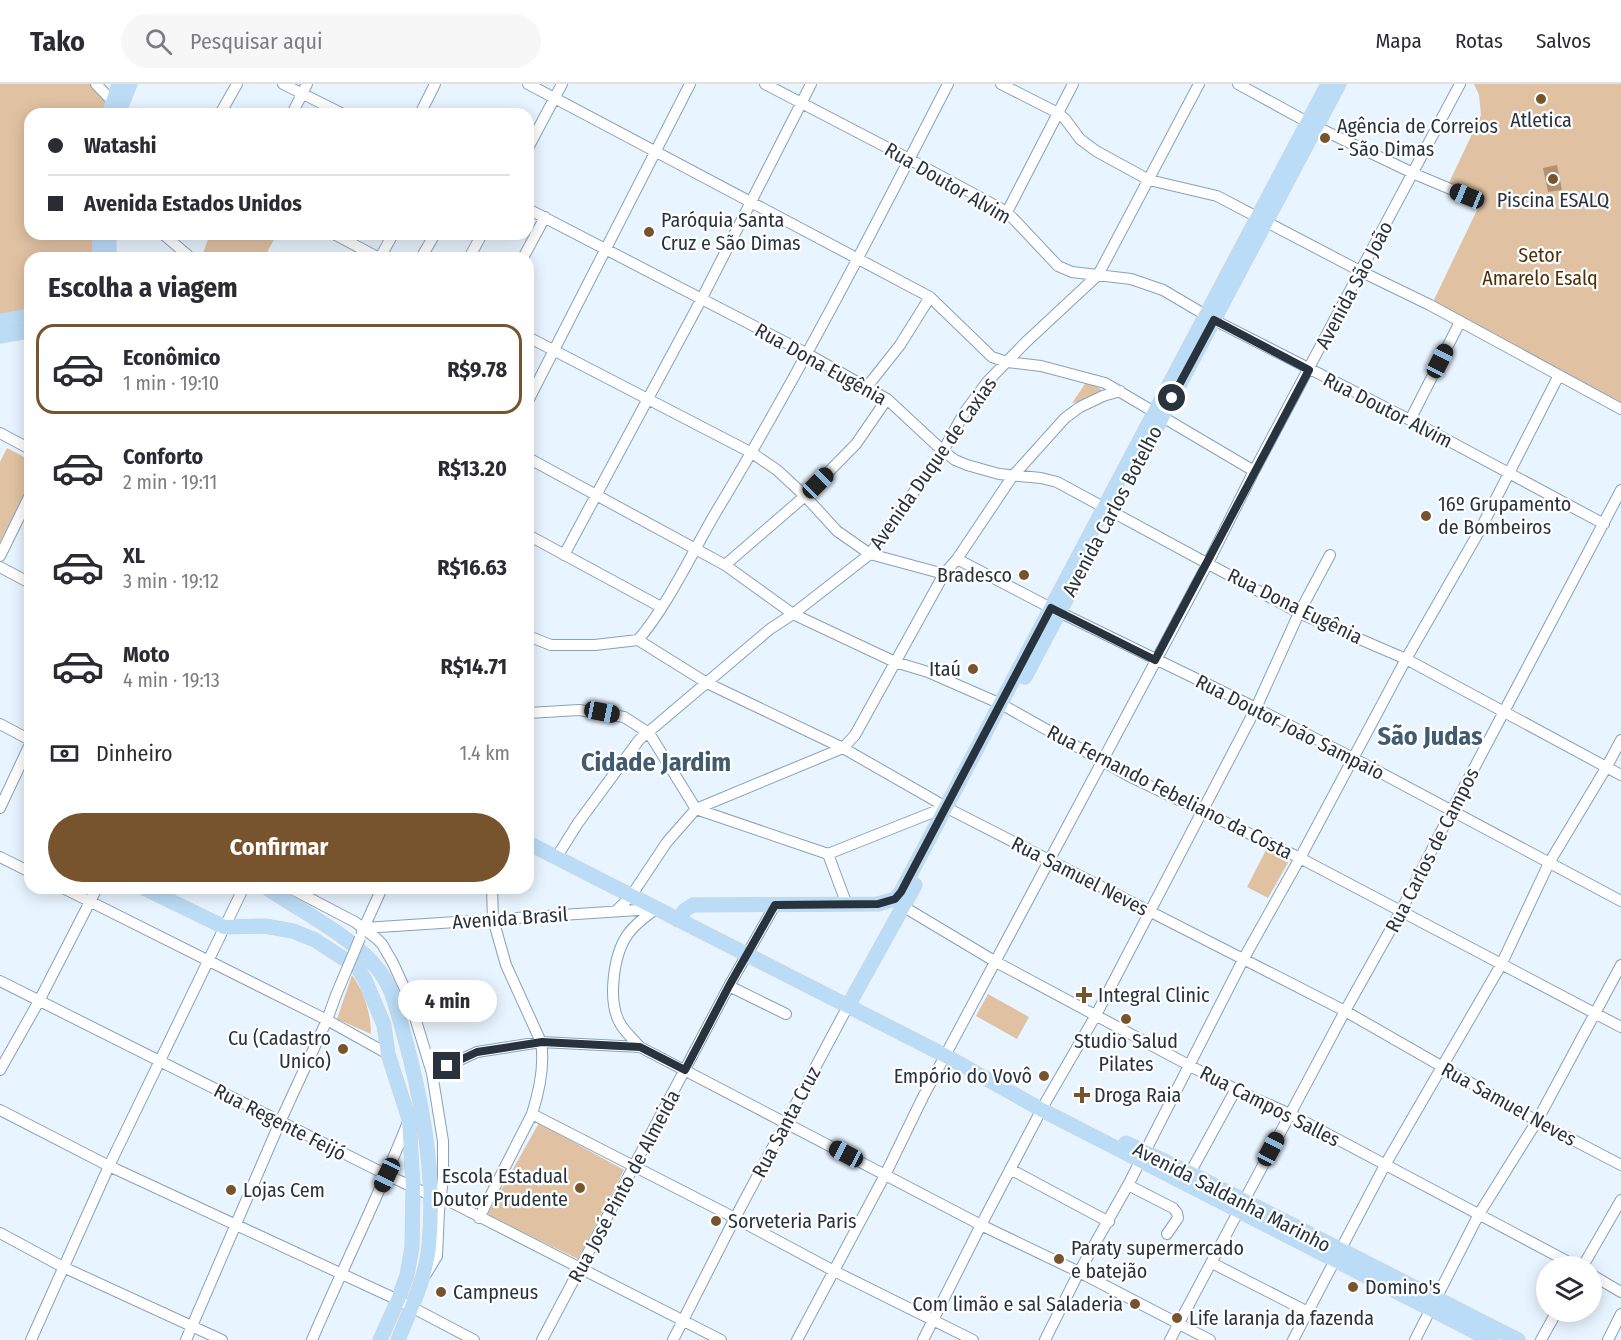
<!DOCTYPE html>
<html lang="pt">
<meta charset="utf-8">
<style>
:root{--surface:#fff;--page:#f7f7f7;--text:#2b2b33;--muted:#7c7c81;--line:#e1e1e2;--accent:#78542e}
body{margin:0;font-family:"Fira Sans Condensed",sans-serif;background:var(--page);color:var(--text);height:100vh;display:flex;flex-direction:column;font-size:22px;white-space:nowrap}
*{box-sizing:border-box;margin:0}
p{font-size:20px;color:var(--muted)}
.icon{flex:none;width:33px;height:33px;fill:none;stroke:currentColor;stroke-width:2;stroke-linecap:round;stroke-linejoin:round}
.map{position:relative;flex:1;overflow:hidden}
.side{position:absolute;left:24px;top:168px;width:510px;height:642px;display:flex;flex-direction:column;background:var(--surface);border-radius:18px;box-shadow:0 3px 15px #0003}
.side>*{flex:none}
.top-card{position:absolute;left:24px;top:24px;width:510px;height:132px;border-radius:18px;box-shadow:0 3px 15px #0003;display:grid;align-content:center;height:132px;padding:0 24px;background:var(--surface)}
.tools{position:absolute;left:1536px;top:1172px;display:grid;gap:12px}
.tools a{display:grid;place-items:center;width:66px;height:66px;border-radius:50%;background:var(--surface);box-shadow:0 3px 15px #0003;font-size:30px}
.end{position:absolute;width:27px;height:27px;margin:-14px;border:8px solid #28333d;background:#fff;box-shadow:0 0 0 3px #fff}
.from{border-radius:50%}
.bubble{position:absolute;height:42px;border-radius:21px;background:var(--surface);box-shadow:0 3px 15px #0003;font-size:20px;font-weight:700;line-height:42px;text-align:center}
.car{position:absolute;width:18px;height:36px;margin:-18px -9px;border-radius:8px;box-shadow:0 0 4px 2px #0007;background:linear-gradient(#222 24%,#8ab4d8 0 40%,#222 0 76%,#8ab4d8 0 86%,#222 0)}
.top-card b{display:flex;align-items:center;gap:21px;height:57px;font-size:22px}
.top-card b+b{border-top:2px solid var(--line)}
.top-card i{width:15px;height:15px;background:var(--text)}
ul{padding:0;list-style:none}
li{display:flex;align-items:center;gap:18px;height:90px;margin:0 12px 9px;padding:0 12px;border:3px solid transparent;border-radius:18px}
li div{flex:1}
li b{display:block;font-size:22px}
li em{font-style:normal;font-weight:700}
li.current{border-color:var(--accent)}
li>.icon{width:54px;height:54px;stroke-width:1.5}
h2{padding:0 24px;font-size:27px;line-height:72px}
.pay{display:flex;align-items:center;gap:15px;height:66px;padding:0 24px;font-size:22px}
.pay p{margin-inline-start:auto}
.primary-button{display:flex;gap:12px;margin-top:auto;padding:12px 24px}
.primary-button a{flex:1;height:69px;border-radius:36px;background:var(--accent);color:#fff;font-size:24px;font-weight:700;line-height:69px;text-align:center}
header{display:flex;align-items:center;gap:36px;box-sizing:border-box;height:84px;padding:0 30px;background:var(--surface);border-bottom:2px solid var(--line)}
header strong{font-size:28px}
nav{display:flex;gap:33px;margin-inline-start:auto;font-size:21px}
.search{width:420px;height:54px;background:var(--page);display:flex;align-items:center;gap:15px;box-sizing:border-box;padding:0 21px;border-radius:33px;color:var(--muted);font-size:22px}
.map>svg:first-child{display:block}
.green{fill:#e0c2a3}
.water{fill:#b19171}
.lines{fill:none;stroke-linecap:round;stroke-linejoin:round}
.minor-casing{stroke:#87a2ba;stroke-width:12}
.major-casing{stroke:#d0d2d4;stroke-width:15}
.minor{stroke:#fff;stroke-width:10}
.major{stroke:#bbdcf7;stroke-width:14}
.minor-bridge-casing{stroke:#87a2ba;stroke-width:12;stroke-linecap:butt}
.minor-bridge{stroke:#fff;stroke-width:10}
.route{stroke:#28333d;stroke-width:8}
.poi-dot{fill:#78542e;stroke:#fff;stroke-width:2}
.labels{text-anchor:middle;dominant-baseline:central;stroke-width:4.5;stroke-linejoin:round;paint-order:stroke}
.poi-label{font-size:20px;fill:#28333d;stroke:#fff;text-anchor:start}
.street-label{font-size:20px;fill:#28333d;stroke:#fff}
.park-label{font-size:20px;fill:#502f04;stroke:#fff}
.district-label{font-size:26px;font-weight:bold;fill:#415b70;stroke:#fff}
</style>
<header>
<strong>Tako</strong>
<div class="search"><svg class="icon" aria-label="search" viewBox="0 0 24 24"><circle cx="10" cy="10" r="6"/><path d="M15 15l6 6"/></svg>Pesquisar aqui</div>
<nav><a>Mapa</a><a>Rotas</a><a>Salvos</a></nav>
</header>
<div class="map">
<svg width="1621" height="1256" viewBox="0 0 1621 1256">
<rect width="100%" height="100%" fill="#e8f4ff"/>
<path class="green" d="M0 0H96L113 17 109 30H30V150H99L100 174H30V232L0 235Z
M1474 0H1621V319L1433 218 1477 126C1475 112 1459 107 1448 101L1481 31 1479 11Z
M210 150H277L264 174H210L203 169Z
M1087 297 1102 306C1094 315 1084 317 1072 319Z
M7 364 30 376V402L0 458V378Z
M1266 766 1289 777 1268 814 1247 803Z
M352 891C364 908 371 929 371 950L337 935Z
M988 910 1029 933 1017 955 976 932Z
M539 1039 624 1086 578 1175 487 1131Z"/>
<path class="water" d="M1557 81 1562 106 1548 108 1543 84Z"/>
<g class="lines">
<defs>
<path id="minor" d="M96 0 116 21
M283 0 343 30
M528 0 930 213 992 273 1007 278 1041 282 1105 299 1254 387
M765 0 909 75 1007 128 1058 182 1072 188 1131 195 1163 206 1214 236 1410 336 1604 440
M1001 0 1058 29 1065 35 1080 55 1096 67 1149 96 1217 112 1362 188 1430 221 1621 325
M1238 0 1300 34
M220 30 237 0
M292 30 307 0
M420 30 435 0
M1323 46 1417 91 1467 112
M528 64 562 0
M528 125 806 269 887 315 943 367 955 376 967 381 999 390 1041 394 1057 398 1299 529 1406 575 1621 691
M1007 128 1073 0
M163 150 191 174
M334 150 379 174
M380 174 393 150
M421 174 435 150
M469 174 482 150
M523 174 545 133
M528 253 752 369 777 386 805 412 837 447 870 470 944 490
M866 304 900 261 930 213
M528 317 690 0
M1410 336 1460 238
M0 349 30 365
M528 374 725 481 793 530 895 578 928 588 1001 620 1129 692 1300 774 1621 943
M528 451 661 523
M564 471 701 216 811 0
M0 472 30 411
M957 475 1051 524 1256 624 1353 674 1621 817
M725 481 805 412 856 360 887 315
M0 483 30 499
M528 552 551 561H595L638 556 707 599 843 664 953 727 1345 927 1537 1037 1621 1081
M638 556C668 521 692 469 716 428 800 289 874 144 948 0
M528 629 579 626 624 633 649 649 696 725 828 770 847 821
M0 640 30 656
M0 724 30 660
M828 770 946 723
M0 773 30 788
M556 774 578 739 639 656 770 545 793 530 870 470 943 367 964 329 987 298 1026 258 1098 191 1199 0
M63 804 327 936 388 970
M290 804 355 838 377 855 382 860 393 879 409 914 432 989 443 1057V1095L439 1127 437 1172 426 1190
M904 823 996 878 1196 985 1247 1011 1290 1030 1576 1182
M656 825C646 832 635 840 628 850 613 871 607 919 621 941 626 949 634 956 640 963L981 1141 1079 1188 1210 1256
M616 827 631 812 667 758 696 725 843 664 855 651 944 490 957 475 1012 393 1065 334 1080 323 1103 312 1120 307
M364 844 654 825
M362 848 382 804
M0 897 387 1091 430 1111 441 1113 721 1256
M729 902 786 930
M0 986 39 917 97 804
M432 989 477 968 541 958 640 963
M0 1026 109 1082 398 1216 474 1256
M532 1030 735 1134 834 1187 973 1256
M1010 1085 1109 1138
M1190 1089 1236 1005
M1128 1101 1173 1124 1177 1129 1178 1134 1167 1150
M479 1134 532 1030C539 1008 545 982 541 958L506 881 493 835 492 804
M0 1149 63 1183 222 1256
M1212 1179 1308 1228
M1583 1182 1621 1116
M1592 1191 1621 1208
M31 1256 109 1082 241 809
M186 1256 280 1038 327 936 336 911
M312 1256C343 1183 379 1112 408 1038
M542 1256 729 902 775 821
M673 1256 735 1134 848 922
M797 1256 885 1091 923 1013 1208 479 1254 387 1460 0
M923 1256 981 1141 1045 1019 1096 931 1256 624 1299 529 1330 471
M1045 1256 1079 1188 1128 1101 1244 874 1300 774 1406 575 1480 446 1559 291
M1170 1256 1345 927 1401 827 1452 726 1621 406
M1293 1256 1385 1081 1501 881 1549 779 1606 684 1621 656
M1415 1256 1479 1130 1537 1037 1621 881
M1541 1256 1557 1227
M1608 1256 1621 1230"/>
<path id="major" d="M109 30 119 0
M118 30 130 0
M99 150 100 174
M109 150V174
M0 237 30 232
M0 252 30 247
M1140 375 1339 0
M1025 593 1071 506
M528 759 946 972 1042 1026 1491 1256
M144 804 224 843 265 842 293 847 315 856 358 884 365 896 384 941 388 970 409 1035 413 1103 412 1163 407 1191 398 1216 380 1256
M267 804C305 830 365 858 387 899 395 914 399 934 404 951 423 1019 436 1091 429 1162 426 1194 410 1226 398 1256
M678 836 685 826 693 821 878 820 895 815 901 808 1328 0
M848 922 915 801
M1126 1059 1190 1089 1518 1256"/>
</defs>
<use href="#minor" class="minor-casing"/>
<use href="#major" class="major-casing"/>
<use href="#minor" class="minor"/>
<use href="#major" class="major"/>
<defs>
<path id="minor-bridge" d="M336 911 360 854"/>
</defs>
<use href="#minor-bridge" class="minor-bridge-casing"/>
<use href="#minor-bridge" class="minor-bridge"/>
</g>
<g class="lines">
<path class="route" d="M447 982 477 968 542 958 640 963 685 986 729 902 775 821 878 820 895 815 901 808 1051 524 1155 576 1309 286 1214 236 1172 314"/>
</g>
<g class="poi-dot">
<circle cx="1541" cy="15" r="6"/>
<circle cx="1325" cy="54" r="6"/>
<circle cx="1553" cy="95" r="6"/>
<circle cx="649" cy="148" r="6"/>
<circle cx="1426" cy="432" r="6"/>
<circle cx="1024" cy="491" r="6"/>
<circle cx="973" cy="585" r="6"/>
<path d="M1081 902h6v6h6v6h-6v6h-6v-6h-6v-6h6z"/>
<circle cx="1126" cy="935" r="6"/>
<circle cx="343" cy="965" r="6"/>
<circle cx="1044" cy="992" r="6"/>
<path d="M1079 1002h6v6h6v6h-6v6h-6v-6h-6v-6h6z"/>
<circle cx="580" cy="1104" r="6"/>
<circle cx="231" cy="1106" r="6"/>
<circle cx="716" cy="1137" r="6"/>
<circle cx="1059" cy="1175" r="6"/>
<circle cx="1353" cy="1203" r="6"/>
<circle cx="441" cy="1208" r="6"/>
<circle cx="1135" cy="1220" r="6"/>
<circle cx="1177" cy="1234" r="6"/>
</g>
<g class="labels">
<g class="poi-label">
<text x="1541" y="36" text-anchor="middle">Atletica</text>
<text x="1337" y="42">Agência de Correios<tspan x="1337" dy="23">- São Dimas</tspan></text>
<text x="1553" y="116" text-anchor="middle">Piscina ESALQ</text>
<text x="661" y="136">Paróquia Santa<tspan x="661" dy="23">Cruz e São Dimas</tspan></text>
<text x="1438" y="420">16º Grupamento<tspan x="1438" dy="23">de Bombeiros</tspan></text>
<text x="1012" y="491" text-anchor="end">Bradesco</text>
<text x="961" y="585" text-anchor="end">Itaú</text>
<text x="1098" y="911">Integral Clinic</text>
<text x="331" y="954" text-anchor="end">Cu (Cadastro<tspan x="331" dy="23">Unico)</tspan></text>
<text x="1126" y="957" text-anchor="middle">Studio Salud<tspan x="1126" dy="23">Pilates</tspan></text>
<text x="1032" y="992" text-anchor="end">Empório do Vovô</text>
<text x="1094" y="1011">Droga Raia</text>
<text x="568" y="1092" text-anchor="end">Escola Estadual<tspan x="568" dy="23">Doutor Prudente</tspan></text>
<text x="243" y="1106">Lojas Cem</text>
<text x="728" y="1137">Sorveteria Paris</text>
<text x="1071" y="1164">Paraty supermercado<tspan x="1071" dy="23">e batejão</tspan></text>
<text x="1365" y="1203">Domino's</text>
<text x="453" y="1208">Campneus</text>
<text x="1123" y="1220" text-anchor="end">Com limão e sal Saladeria</text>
<text x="1189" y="1234">Life laranja da fazenda</text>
</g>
<g class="street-label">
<text transform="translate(948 99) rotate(30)">Rua Doutor Alvim</text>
<text transform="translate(1354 201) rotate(-62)">Avenida São João</text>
<text transform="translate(821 280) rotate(29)">Rua Dona Eugênia</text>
<text transform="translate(1388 326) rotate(27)">Rua Doutor Alvim</text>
<text transform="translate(933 379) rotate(-55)">Avenida Duque de Caxias</text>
<text transform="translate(1112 427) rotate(-62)">Avenida Carlos Botelho</text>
<text transform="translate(1295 522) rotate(26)">Rua Dona Eugênia</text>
<text transform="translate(1290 643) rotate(27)">Rua Doutor João Sampaio</text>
<text transform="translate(1170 708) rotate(27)">Rua Fernando Febeliano da Costa</text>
<text transform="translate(1432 766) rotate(-63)">Rua Carlos de Campos</text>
<text transform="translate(1080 792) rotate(27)">Rua Samuel Neves</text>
<text transform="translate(510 834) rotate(-4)">Avenida Brasil</text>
<text transform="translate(1509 1020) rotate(29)">Rua Samuel Neves</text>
<text transform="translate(1270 1022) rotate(27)">Rua Campos Salles</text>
<text transform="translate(280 1038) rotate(27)">Rua Regente Feijó</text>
<text transform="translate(786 1038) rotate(-62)">Rua Santa Cruz</text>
<text transform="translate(624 1102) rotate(-62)">Rua José Pinto de Almeida</text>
<text transform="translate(1232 1113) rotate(27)">Avenida Saldanha Marinho</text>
</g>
<g class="park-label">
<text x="1540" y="171">Setor<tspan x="1540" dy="23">Amarelo Esalq</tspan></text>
</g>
<g class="district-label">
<text x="1430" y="652">São Judas</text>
<text x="656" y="678">Cidade Jardim</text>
</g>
</g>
</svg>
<div class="tools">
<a><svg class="icon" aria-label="layers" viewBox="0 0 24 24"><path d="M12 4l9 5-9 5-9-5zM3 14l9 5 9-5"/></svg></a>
</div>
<i class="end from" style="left:1172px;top:314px"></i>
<i class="end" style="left:447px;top:982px"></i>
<div class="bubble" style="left:398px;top:896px;width:99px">4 min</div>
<i class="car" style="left:1467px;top:112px;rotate:292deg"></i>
<i class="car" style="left:1440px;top:277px;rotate:27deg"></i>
<i class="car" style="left:818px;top:399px;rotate:45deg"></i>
<i class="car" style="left:602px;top:628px;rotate:101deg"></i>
<i class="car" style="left:1271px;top:1065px;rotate:28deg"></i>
<i class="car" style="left:846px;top:1070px;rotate:298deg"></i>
<i class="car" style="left:387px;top:1091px;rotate:205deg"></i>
<div class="top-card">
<b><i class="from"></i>Watashi</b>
<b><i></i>Avenida Estados Unidos</b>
</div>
<section class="side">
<h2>Escolha a viagem</h2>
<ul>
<li class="current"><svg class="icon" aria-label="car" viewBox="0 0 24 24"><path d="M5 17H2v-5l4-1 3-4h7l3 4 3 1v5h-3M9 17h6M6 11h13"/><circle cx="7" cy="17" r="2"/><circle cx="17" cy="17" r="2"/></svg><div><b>Econômico</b><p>1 min · 19:10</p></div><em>R$9.78</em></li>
<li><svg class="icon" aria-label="car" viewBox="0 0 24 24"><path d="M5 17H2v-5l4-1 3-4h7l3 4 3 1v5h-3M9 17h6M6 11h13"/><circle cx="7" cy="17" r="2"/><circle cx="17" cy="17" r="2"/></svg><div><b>Conforto</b><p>2 min · 19:11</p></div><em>R$13.20</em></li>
<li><svg class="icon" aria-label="car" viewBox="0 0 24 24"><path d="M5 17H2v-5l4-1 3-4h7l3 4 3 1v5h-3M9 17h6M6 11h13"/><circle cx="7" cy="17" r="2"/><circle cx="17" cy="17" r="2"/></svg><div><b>XL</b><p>3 min · 19:12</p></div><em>R$16.63</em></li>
<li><svg class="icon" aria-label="car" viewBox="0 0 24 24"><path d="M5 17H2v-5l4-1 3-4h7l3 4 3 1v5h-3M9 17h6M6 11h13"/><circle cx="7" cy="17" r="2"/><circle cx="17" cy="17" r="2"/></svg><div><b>Moto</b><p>4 min · 19:13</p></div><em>R$14.71</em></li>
</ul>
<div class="pay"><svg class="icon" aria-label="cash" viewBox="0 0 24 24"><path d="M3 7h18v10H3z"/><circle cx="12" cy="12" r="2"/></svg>Dinheiro<p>1.4 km</p></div>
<div class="primary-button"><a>Confirmar</a></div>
</section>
</div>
